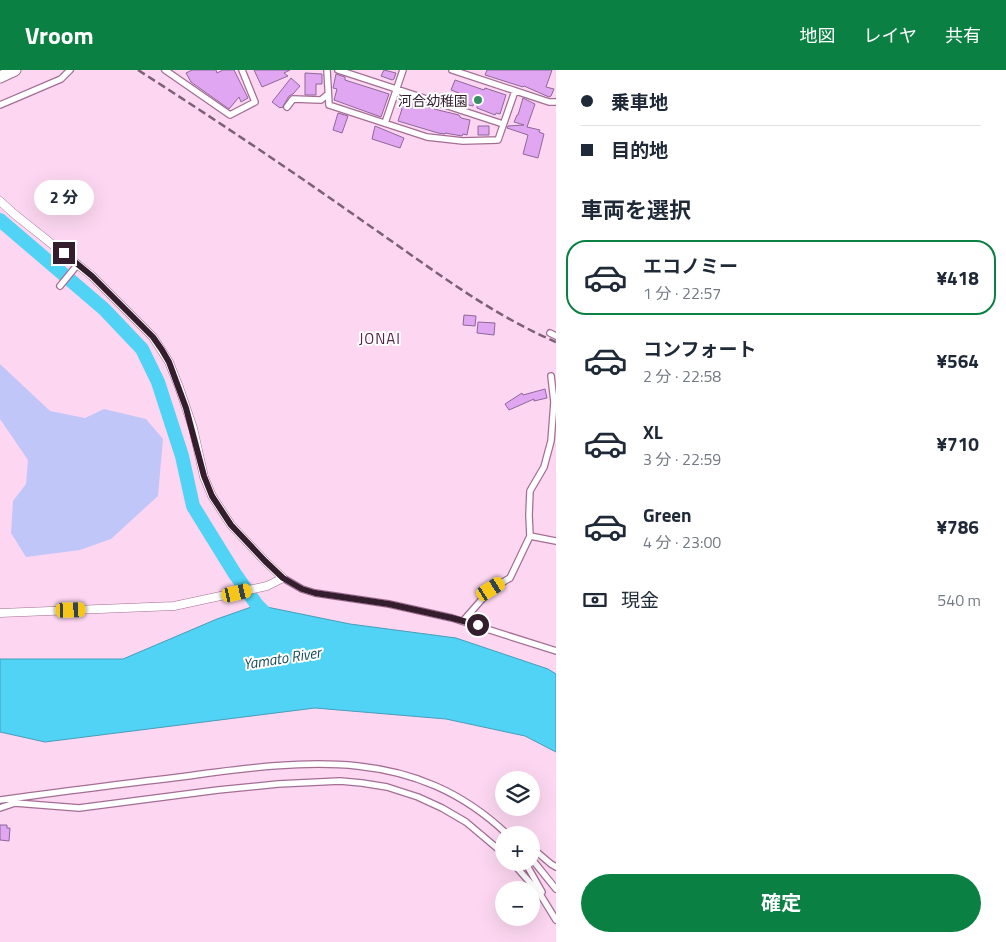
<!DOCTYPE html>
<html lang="ja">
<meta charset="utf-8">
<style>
:root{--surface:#fff;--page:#f6f6f7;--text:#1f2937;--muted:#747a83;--line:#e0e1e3;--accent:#0b8043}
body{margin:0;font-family:"Titillium Web","Noto Sans JP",sans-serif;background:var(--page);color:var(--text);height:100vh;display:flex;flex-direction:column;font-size:19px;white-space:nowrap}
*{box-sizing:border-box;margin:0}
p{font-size:16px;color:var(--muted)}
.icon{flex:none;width:28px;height:28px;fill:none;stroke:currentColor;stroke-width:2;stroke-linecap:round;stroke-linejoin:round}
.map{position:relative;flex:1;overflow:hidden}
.panel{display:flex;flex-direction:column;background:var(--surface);width:450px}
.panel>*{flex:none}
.hud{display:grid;align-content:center;height:110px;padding:0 25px;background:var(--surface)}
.tools{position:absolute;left:495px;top:701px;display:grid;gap:10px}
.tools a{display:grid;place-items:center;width:45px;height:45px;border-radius:50%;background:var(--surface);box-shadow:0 5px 20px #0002;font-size:25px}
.end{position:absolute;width:22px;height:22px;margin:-11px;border:6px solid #341e2e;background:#fff;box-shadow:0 0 0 2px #fff}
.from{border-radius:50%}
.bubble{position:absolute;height:35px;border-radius:18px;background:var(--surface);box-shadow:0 5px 20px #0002;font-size:16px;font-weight:700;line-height:35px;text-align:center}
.car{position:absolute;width:15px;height:30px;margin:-15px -8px;border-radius:6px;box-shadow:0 0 4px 1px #0007;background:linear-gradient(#f5c518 24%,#345 0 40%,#f5c518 0 76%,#345 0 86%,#f5c518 0)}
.hud b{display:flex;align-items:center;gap:18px;height:48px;font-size:19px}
.hud b+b{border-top:1px solid var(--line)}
.hud i{width:12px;height:12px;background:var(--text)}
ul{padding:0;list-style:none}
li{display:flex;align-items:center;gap:15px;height:75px;margin:0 10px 8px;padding:0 15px;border:2px solid transparent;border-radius:20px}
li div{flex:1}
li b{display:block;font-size:19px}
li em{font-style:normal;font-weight:700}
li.selected{border-color:var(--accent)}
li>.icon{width:45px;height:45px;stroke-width:1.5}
h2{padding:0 25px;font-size:22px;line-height:60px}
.pay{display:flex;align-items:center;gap:12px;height:55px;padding:0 25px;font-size:19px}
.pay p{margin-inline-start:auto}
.action{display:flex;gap:10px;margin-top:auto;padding:10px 25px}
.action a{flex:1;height:58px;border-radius:30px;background:var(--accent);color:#fff;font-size:20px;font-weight:700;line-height:58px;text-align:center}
header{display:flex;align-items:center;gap:30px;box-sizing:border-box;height:70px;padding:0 25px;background:var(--accent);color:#fff}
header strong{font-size:24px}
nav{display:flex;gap:28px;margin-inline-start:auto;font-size:18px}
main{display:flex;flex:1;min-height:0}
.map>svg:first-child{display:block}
.green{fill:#c0c7f8}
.water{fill:#50d3f5;stroke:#489db9}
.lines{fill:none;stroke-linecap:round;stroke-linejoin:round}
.river{stroke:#50d3f5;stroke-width:14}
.building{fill:#e0a6f2;stroke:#8e679a}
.minor-casing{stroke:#a46d94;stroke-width:8}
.tertiary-casing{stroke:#a46d94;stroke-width:9}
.motorway-casing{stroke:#a46d94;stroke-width:13}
.minor{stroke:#fff;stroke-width:5.5}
.tertiary{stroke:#fff;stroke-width:8}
.motorway{stroke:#fff;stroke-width:11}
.rail{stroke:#7c6074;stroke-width:2.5;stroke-dasharray:8 4;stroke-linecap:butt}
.route{stroke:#341e2e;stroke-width:6}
.poi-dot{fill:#398f64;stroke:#fff;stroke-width:2}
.labels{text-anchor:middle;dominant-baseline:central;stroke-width:4;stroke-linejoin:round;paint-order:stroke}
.poi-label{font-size:14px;fill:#341e2e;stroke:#fff;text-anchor:end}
.neighbourhood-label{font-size:15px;letter-spacing:1px;fill:#552448;stroke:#fff}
.water-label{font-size:15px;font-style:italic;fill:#164d5b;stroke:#fff}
</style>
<header>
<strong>Vroom</strong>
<nav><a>地図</a><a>レイヤ</a><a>共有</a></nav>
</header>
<main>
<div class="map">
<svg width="556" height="872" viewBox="0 0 556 872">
<rect width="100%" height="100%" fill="#fdd7f1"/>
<path class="green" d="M0 294 50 341 85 348 104 339 146 349 163 369 158 426 111 469 80 480 26 487 11 463 13 431 26 414 28 390 0 349Z"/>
<path class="water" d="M257 535 350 554 456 568 548 599 556 604V682L525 666 446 649 315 638 45 672 0 662V589H123L217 549Z"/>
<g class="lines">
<path class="river" d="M0 150 104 239 142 279 158 312 182 386 193 436 235 504 257 535 270 548"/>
</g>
<path class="building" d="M192 0H216L217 3 223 0H234L248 28 241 32 239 27 229 39 191 12 186 3Z
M254 0H290L284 3 288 6 262 17Z
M384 0 396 3 394 9 392 10 381 6Z
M487 0H552L546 17 554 19 551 26 549 27 524 16 523 17 485 5Z
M305 3 322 4V14H316V25H305Z
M336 4 345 7V10L389 24 381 47 334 30 337 19 333 18Z
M291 8 300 16 293 24 289 26 282 38 281 37 280 38 272 32Z
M455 10 484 20 485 18 506 25 500 44 496 43 495 45 477 38V28H475L473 36 455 32 459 23 451 20Z
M402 28 438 40 459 45 461 48 470 50 467 65 463 64 462 66 445 63V64L438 63 398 51 402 39 398 38Z
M523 28 535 34 527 57 540 60 539 62 544 64 538 88 523 84 528 65 507 58 508 56 524 55 514 52 517 45H518Z
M338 43 348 46 342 63 333 60Z
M375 56 404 68 400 78 372 69Z
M478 56H489V65H478Z
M464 245 476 246 475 256 463 255Z
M478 252 495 253 494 265 477 263Z
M545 319 547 328 534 331V329L509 340 505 334 522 323 523 325Z
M0 755H7V758H10L9 771 0 770Z"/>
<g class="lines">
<defs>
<path id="minor" d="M165 0 230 45 255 32 242 0
M327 0 329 35 427 67 463 71 498 70 515 21
M338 0 503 54
M452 0 549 32H556
M0 35 61 9 70 0
M287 37 293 29 321 30 328 24
M385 53 403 0
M60 216 78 194
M550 263 556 266
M530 466 556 471
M283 508 302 519 315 523 389 534 452 548 556 581
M463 551 491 519 510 508 530 466 529 445 530 421 544 397 551 371 554 332 551 306
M0 730C60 722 120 714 180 707 300 691 412 673 508 765
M0 738 15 733 79 738 218 720 278 714 340 711 362 713 387 717 418 727 442 738 466 752 504 784
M531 777 551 794 556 797
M531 788 556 819
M512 792 540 824 556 850
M525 792 542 822 541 823"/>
<path id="tertiary" d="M0 131 13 143 92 206 153 267 169 292 179 317 193 358 204 407 212 426 231 455 265 491 283 508 267 516 174 536 0 543"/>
<path id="motorway" d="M0 7 15 0"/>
</defs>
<use href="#minor" class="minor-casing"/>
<use href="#tertiary" class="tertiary-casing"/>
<use href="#motorway" class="motorway-casing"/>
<use href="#minor" class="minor"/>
<use href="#tertiary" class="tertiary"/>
<use href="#motorway" class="motorway"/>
<path class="rail" d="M138 0C216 50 292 101 367 154 428 196 488 243 556 272"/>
</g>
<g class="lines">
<path class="route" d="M64 183 92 206 153 267 162 280 169 292 186 338 204 406 212 426 231 455 265 491 283 508 302 519 315 523 389 534 452 548 478 555"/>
</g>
<circle class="poi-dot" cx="478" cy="30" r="5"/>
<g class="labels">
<g class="poi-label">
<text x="468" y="30">河合幼稚園</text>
</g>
<g class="neighbourhood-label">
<text x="380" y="268">JONAI</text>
</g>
<g class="water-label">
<text transform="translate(282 588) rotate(-9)">Yamato River</text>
</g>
</g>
</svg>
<div class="tools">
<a><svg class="icon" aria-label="layers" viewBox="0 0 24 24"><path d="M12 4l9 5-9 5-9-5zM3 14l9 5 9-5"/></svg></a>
<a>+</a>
<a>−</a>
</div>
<i class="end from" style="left:478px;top:555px"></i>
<i class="end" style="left:64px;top:183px"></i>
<div class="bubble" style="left:34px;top:110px;width:60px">2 分</div>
<i class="car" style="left:491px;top:519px;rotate:58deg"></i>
<i class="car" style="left:237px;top:523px;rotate:77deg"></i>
<i class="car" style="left:71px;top:540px;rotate:88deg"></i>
</div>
<section class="panel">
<div class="hud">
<b><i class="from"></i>乗車地</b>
<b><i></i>目的地</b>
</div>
<h2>車両を選択</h2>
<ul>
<li class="selected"><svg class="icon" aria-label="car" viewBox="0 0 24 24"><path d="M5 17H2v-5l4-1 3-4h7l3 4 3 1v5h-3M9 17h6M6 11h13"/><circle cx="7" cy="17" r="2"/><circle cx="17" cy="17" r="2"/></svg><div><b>エコノミー</b><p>1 分 · 22:57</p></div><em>¥418</em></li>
<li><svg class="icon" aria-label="car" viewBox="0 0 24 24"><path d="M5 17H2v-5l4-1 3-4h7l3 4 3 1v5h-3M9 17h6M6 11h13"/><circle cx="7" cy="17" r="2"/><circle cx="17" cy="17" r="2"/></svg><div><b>コンフォート</b><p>2 分 · 22:58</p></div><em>¥564</em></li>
<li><svg class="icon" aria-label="car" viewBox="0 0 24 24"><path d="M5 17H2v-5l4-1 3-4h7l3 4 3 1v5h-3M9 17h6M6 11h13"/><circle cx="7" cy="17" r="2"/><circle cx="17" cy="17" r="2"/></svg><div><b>XL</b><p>3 分 · 22:59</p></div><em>¥710</em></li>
<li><svg class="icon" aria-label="car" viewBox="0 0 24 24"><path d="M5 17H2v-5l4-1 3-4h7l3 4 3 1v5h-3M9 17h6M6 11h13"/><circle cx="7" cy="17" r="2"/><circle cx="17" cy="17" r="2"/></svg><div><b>Green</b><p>4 分 · 23:00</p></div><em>¥786</em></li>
</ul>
<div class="pay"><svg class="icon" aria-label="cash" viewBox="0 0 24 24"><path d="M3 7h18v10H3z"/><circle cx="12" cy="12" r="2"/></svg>現金<p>540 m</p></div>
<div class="action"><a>確定</a></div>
</section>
</main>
